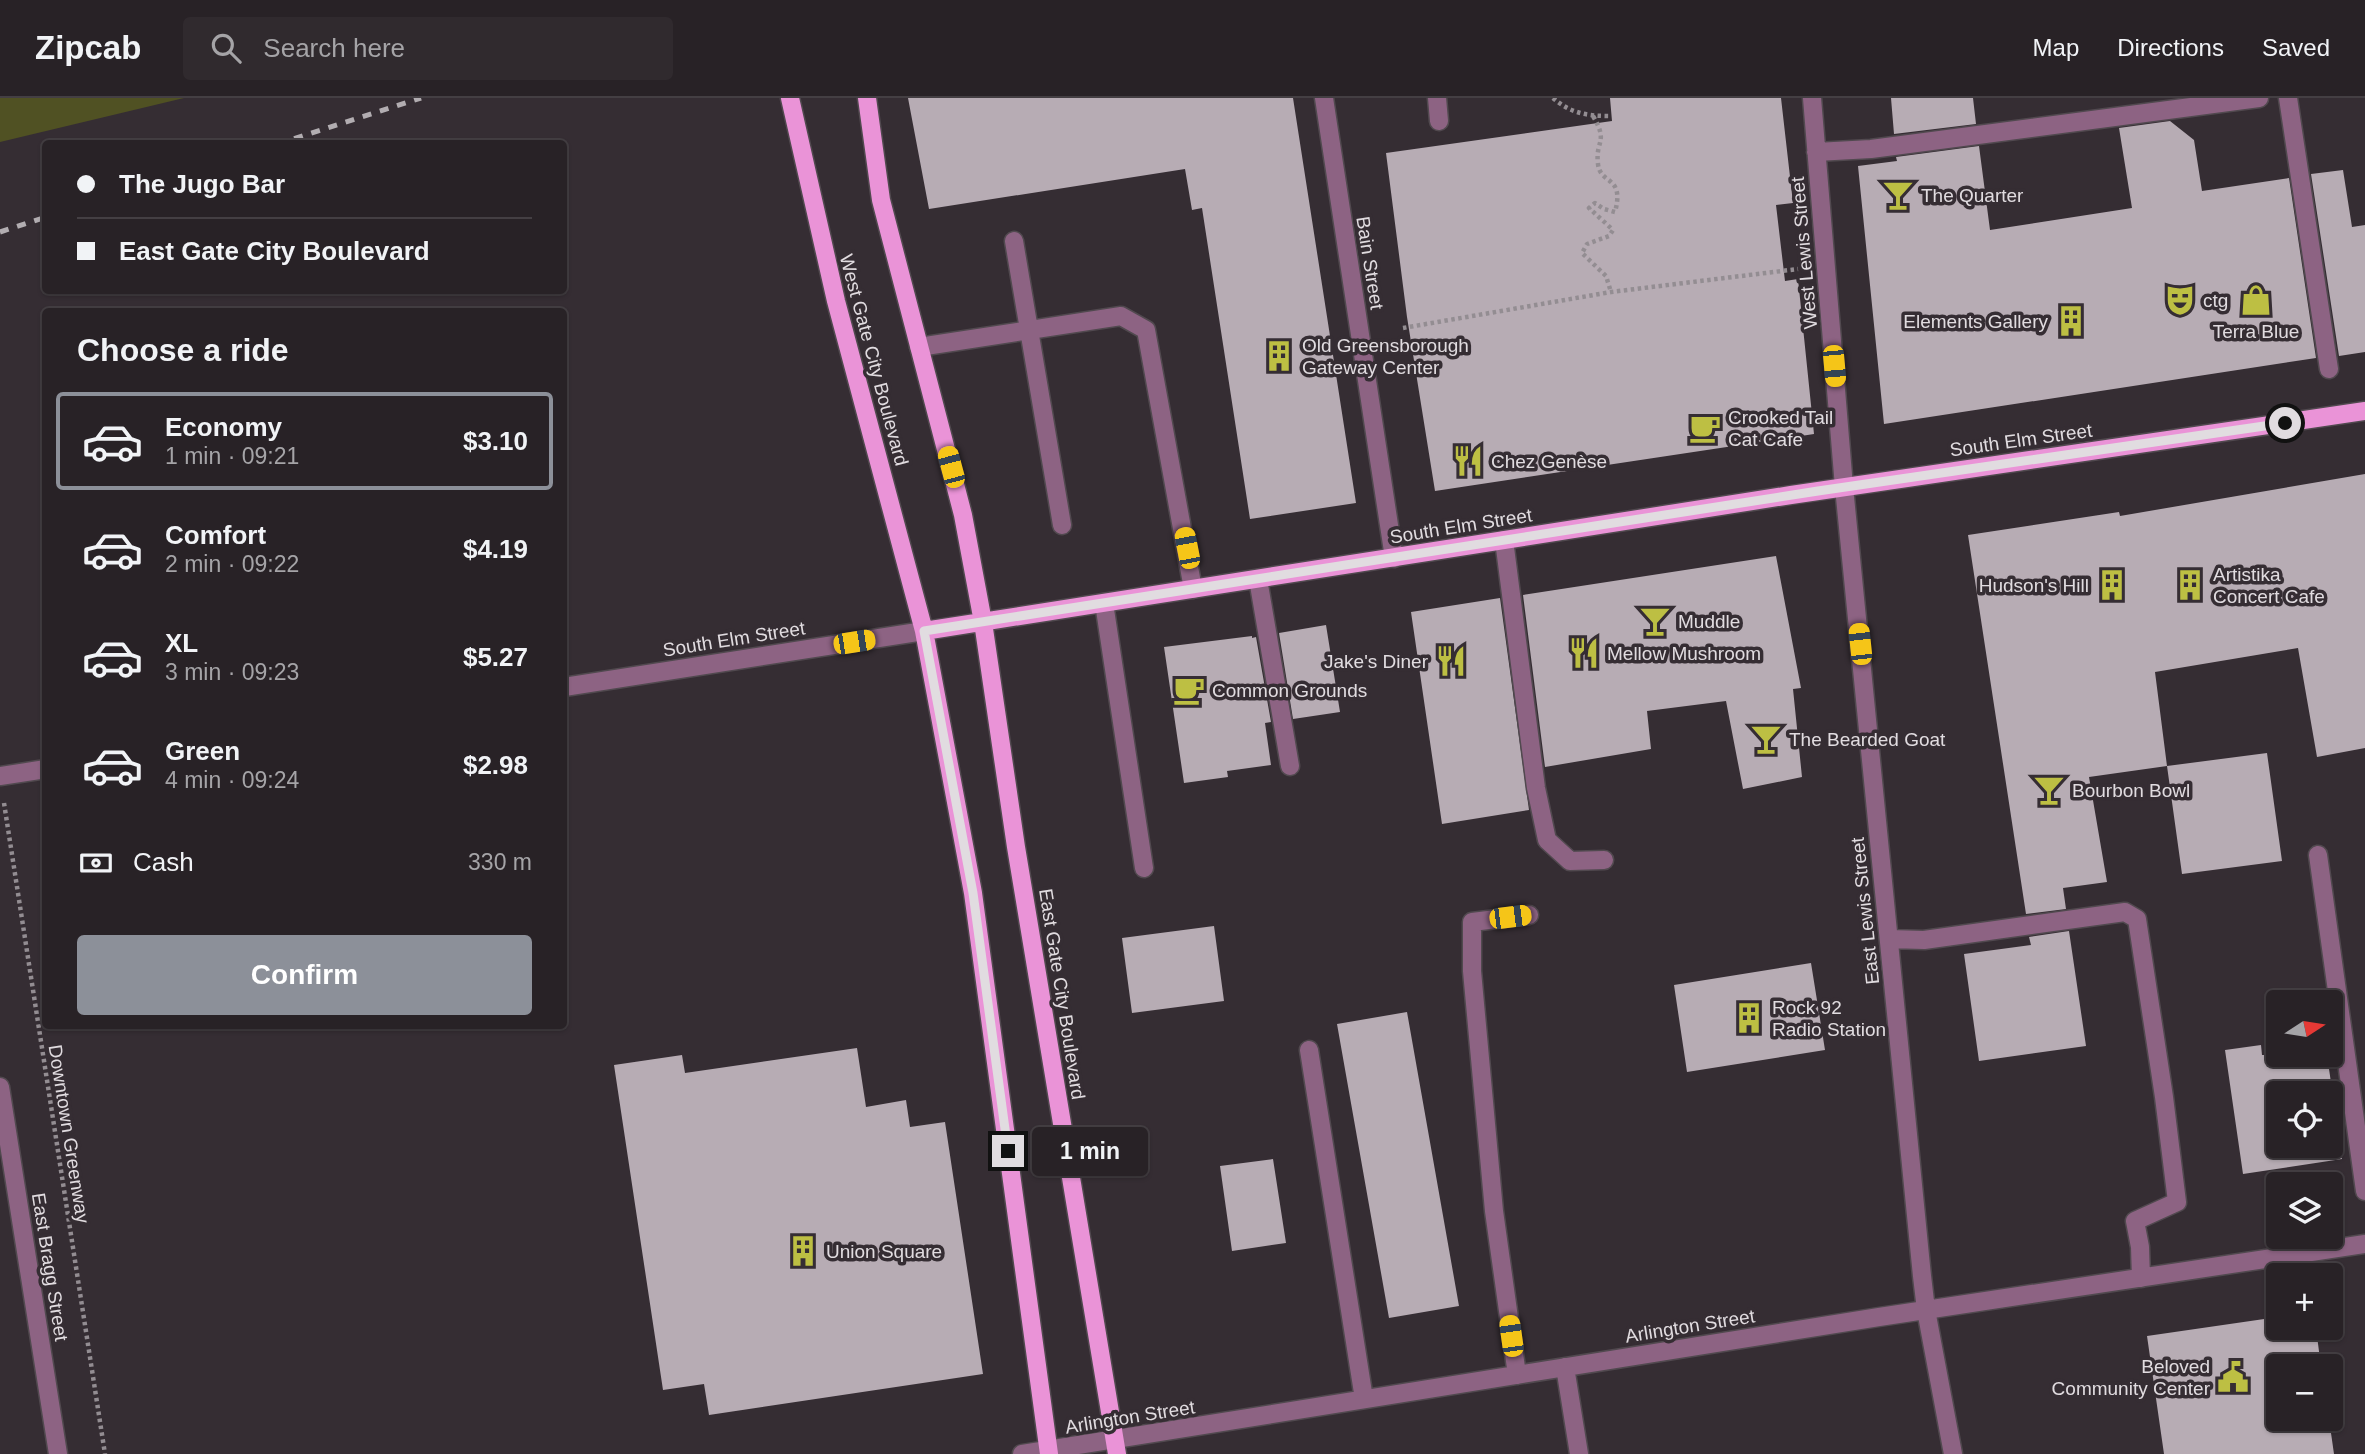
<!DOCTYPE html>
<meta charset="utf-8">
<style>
:root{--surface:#282226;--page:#302a2e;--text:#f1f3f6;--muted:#a5a4a7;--line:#443f43;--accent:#8c9099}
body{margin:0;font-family:Arial,sans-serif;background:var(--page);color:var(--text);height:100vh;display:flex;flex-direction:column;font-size:26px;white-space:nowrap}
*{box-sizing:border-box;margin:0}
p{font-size:23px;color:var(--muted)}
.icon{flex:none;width:38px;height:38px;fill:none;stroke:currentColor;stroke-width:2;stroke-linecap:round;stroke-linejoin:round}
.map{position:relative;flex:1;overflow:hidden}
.side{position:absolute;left:42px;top:210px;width:525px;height:721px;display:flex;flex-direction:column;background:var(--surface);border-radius:7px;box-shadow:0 2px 5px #0004,0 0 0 2px var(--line)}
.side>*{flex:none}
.banner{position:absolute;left:42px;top:42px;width:525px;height:154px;border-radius:7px;box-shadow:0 2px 5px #0004,0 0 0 2px var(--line);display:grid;align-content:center;height:154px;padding:0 35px;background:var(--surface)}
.needle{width:46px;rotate:78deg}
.controls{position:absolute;left:2266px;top:892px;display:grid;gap:14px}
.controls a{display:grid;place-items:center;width:77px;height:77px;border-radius:7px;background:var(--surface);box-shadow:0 2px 5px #0004,0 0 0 2px var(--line);font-size:35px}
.end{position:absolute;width:32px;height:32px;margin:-16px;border:9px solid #e1dce0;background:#111;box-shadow:0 0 0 4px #111}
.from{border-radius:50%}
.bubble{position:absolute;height:49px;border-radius:7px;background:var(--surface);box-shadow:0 2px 5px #0004,0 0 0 2px var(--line);font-size:23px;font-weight:600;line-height:49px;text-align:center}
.car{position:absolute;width:21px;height:42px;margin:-21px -10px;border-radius:9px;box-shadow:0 0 5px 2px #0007;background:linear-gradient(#f5c518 24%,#345 0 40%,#f5c518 0 76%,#345 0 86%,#f5c518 0)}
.banner b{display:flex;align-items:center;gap:24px;height:66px;font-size:26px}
.banner b+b{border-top:2px solid var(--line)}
.banner i{width:18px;height:18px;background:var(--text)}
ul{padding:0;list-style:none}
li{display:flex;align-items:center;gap:21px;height:98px;margin:0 14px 10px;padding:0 21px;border:4px solid transparent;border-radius:7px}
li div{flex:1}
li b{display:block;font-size:26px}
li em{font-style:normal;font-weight:600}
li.on{border-color:var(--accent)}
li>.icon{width:63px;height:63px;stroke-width:1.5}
h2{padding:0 35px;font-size:32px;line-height:84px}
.pay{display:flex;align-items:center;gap:18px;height:77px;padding:0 35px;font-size:26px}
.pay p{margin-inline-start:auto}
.action{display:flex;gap:14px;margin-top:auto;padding:14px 35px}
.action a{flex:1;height:80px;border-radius:7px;background:var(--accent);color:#fff;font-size:28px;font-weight:600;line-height:80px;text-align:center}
header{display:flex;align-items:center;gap:42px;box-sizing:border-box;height:98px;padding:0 35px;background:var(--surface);border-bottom:2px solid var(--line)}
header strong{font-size:33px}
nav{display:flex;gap:38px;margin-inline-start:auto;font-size:24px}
.search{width:490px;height:63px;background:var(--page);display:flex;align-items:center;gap:18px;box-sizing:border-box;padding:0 24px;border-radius:7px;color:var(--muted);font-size:26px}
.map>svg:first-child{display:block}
.green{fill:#505123}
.building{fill:#b7acb4;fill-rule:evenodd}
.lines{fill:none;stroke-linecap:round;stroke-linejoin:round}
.minor-casing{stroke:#51494f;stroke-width:21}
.major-casing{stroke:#51494f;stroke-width:21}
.path{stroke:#938d92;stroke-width:4.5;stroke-dasharray:3.5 3.5;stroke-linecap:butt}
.minor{stroke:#8d6383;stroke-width:18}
.major{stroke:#ea93d7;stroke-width:18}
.rail{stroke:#b2adb1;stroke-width:5;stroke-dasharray:9 9;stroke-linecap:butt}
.route{stroke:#e1dce0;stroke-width:9}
.labels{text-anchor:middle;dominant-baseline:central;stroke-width:7;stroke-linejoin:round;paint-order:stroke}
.poi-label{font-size:19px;fill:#e1dce0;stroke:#352d33;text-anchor:start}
.street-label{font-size:19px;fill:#e1dce0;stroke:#352d33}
</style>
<header>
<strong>Zipcab</strong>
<div class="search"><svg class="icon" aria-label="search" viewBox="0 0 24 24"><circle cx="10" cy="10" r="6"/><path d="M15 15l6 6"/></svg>Search here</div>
<nav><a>Map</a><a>Directions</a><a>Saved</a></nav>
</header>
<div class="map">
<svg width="2365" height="1356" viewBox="0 0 2365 1356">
<rect width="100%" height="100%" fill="#352d33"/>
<path class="green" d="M0 0H184L0 44Z"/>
<path class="building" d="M908 0H1293L1356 405 1250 421 1202 110 1192 112 1185 71 929 111Z
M1610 0H1781L1793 105 1776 107 1785 183 1798 181 1814 336 1435 393 1407 219 1386 55 1612 23Z
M1891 0H1973L1976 26 1894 36Z
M2170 23 2194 42 2202 93 2289 80 2316 260 1884 326 1858 68 1897 63 1896 59 1979 48 1990 132 2132 110 2119 30Z
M2343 72 2352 129 2365 127V254L2339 258 2311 76Z
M2365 376V650L2317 659 2298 550 2155 574 2167 668 2089 679 2107 784 2063 790 2066 811 2026 816 1968 437 2119 414 2120 418Z
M1776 458 1801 590 1793 591 1802 679 1743 691 1726 603 1647 613 1651 651 1545 669 1523 497Z
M1500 500 1529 712 1442 726 1411 514Z
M1326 527 1340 614 1293 621 1279 535Z
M1252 538V540L1256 539 1271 624 1265 625 1271 667 1227 673 1228 679 1184 685 1164 549Z
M2267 655 2282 763 2182 776 2167 668Z
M1214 828 1224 903 1132 915 1122 840Z
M2069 833 2086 948 1979 963 1964 856 2031 847 2029 839Z
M1811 865 1825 952 1687 974 1674 887Z
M1407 914 1459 1208 1389 1220 1337 926Z
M2261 947 2262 957H2327L2342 1061 2243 1076 2225 952ZM2278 996H2331V1048H2278Z
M857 950 866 1009 906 1002 910 1029 945 1024 983 1276 709 1317 704 1286 663 1292 614 967 682 957 685 975Z
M1273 1061 1286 1145 1232 1153 1220 1068Z
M2278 1219V1230H2316L2321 1269H2278V1321H2329L2334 1356H2164L2147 1238Z"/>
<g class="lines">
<defs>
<path id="minor" d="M1324 0 1394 460
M1437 0 1439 23
M1812 0 1844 389 1922 1178 1926 1212 1953 1356
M2288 0 2329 271
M1816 54 1871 51 2259 0
M1014 143 1062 427
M919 249 1121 218 1146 232 1193 491
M1504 442 1536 690 1547 742 1570 763 1604 762
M1258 481 1290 668
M1104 505 1144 770
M564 589 924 533
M0 678 46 671
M2318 757 2365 1093
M1889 841 1924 842 2125 814 2137 821 2164 999 2177 1104 2135 1123 2140 1149 2141 1180
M1309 952 1364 1301
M0 989 58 1356
M1565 1269 1579 1356
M1517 1277 1494 1113 1472 873V824L1529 817
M1022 1356 1879 1219 2365 1146"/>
<path id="major" d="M790 0 836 203 924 533 973 795 1049 1356
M867 0 881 102 963 417 983 524 1016 749 1117 1356
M924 533 1791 397 2365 313"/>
</defs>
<use href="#minor" class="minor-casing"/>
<use href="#major" class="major-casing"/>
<path class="path" d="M1553 0C1570 15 1587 18 1609 18
M1593 18C1609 45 1595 42 1598 66 1600 87 1625 77 1615 114L1604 111 1595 105 1589 110 1613 132 1609 138 1587 146 1582 155 1606 178 1611 194
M1403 230 1611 194 1798 171
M4 705 105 1356"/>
<use href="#minor" class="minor"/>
<use href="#major" class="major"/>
<path class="rail" d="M277 46 421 0
M0 134 46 119"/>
</g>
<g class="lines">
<path class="route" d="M1008 1053 973 795 924 533 1818 393 2285 325"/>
</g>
<defs>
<symbol id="bar-bare" viewBox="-9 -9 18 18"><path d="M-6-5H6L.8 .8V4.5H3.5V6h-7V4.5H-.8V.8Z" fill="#bdbf43" stroke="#352d33" stroke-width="2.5" paint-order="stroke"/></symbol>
<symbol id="theatre-bare" viewBox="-9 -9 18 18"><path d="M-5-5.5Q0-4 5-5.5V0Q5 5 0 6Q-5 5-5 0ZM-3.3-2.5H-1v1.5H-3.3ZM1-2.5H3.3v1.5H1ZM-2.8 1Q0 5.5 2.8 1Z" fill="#bdbf43" stroke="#352d33" stroke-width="2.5" paint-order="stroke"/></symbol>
<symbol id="shop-bare" viewBox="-9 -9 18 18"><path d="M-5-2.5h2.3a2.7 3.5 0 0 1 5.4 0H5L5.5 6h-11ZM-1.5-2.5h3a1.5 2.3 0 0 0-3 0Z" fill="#bdbf43" stroke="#352d33" stroke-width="2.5" paint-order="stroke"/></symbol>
<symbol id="building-bare" viewBox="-9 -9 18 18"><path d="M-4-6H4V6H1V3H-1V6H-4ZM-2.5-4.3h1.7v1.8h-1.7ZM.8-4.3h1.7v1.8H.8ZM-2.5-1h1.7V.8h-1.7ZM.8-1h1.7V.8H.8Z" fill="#bdbf43" stroke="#352d33" stroke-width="2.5" paint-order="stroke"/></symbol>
<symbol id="cafe-bare" viewBox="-9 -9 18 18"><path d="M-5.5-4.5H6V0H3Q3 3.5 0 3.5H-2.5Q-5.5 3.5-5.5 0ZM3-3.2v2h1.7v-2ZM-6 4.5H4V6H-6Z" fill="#bdbf43" stroke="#352d33" stroke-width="2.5" paint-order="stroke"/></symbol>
<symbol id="restaurant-bare" viewBox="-9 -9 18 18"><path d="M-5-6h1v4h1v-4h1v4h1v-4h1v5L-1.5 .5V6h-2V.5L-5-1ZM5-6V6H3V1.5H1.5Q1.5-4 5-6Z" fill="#bdbf43" stroke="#352d33" stroke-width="2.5" paint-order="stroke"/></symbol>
<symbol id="civic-bare" viewBox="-9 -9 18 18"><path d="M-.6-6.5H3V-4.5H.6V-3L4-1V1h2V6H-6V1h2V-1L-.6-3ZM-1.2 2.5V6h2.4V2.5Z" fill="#bdbf43" stroke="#352d33" stroke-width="2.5" paint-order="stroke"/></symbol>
</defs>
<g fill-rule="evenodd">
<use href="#bar-bare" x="1876" y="75" width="44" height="44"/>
<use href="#theatre-bare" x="2158" y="180" width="44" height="44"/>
<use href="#shop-bare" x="2234" y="180" width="44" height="44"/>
<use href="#building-bare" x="2049" y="201" width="44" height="44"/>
<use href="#building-bare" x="1257" y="236" width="44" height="44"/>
<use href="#cafe-bare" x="1683" y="308" width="44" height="44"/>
<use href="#restaurant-bare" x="1446" y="341" width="44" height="44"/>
<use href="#building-bare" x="2090" y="465" width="44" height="44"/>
<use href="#building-bare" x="2168" y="465" width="44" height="44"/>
<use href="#bar-bare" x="1633" y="501" width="44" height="44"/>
<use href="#restaurant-bare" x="1562" y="533" width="44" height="44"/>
<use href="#restaurant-bare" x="1429" y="541" width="44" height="44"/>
<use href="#cafe-bare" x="1167" y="570" width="44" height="44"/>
<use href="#bar-bare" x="1744" y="619" width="44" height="44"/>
<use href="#bar-bare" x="2027" y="670" width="44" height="44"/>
<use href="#building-bare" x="1727" y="898" width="44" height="44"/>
<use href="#building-bare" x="781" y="1131" width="44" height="44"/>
<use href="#civic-bare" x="2211" y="1257" width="44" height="44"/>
</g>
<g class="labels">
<g class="poi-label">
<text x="1921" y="97">The Quarter</text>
<text x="2203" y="202">ctg</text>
<text x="2048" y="223" text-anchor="end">Elements Gallery</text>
<text x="2256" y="233" text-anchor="middle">Terra Blue</text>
<text x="1302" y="247">Old Greensborough<tspan x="1302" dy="22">Gateway Center</tspan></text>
<text x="1728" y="319">Crooked Tail<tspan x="1728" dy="22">Cat Cafe</tspan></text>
<text x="1491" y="363">Chez Genèse</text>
<text x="2213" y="476">Artistika<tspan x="2213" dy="22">Concert Cafe</tspan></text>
<text x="2089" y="487" text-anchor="end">Hudson's Hill</text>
<text x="1678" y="523">Muddle</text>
<text x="1607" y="555">Mellow Mushroom</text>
<text x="1428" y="563" text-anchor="end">Jake's Diner</text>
<text x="1212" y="592">Common Grounds</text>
<text x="1789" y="641">The Bearded Goat</text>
<text x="2072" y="692">Bourbon Bowl</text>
<text x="1772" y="909">Rock 92<tspan x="1772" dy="22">Radio Station</tspan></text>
<text x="826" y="1153">Union Square</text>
<text x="2210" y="1268" text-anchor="end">Beloved<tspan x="2210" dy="22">Community Center</tspan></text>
</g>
<g class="street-label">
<text transform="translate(1804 155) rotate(-95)">West Lewis Street</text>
<text transform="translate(1370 165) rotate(81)">Bain Street</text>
<text transform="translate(874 262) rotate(75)">West Gate City Boulevard</text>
<text transform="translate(2021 342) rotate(-8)">South Elm Street</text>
<text transform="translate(1461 428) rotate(-9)">South Elm Street</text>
<text transform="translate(734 541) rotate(-9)">South Elm Street</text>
<text transform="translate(1865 813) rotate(-96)">East Lewis Street</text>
<text transform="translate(1062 896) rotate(81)">East Gate City Boulevard</text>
<text transform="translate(69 1036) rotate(81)">Downtown Greenway</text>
<text transform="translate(50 1169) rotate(81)">East Bragg Street</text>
<text transform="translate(1690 1228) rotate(-9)">Arlington Street</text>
<text transform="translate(1130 1319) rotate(-9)">Arlington Street</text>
</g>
</g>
</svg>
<div class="controls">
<a><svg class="needle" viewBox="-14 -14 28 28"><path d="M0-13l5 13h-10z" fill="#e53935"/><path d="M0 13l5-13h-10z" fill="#a5a4a7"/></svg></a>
<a><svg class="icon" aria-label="locate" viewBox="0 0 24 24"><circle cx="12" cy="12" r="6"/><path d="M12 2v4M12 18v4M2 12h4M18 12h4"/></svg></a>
<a><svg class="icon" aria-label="layers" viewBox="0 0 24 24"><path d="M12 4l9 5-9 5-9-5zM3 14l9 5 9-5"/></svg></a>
<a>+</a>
<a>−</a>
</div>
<i class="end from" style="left:2285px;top:325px"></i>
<i class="end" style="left:1008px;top:1053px"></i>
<div class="bubble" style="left:1032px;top:1029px;width:116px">1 min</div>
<i class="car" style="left:1834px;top:268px;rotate:175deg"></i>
<i class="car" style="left:951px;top:369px;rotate:345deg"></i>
<i class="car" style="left:1187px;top:450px;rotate:349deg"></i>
<i class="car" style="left:854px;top:544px;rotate:81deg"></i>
<i class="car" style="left:1860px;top:546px;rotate:354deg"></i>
<i class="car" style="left:1510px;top:819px;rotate:83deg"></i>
<i class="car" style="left:1511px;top:1238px;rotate:352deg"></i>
<div class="banner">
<b><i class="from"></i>The Jugo Bar</b>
<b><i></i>East Gate City Boulevard</b>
</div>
<section class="side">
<h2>Choose a ride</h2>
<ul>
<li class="on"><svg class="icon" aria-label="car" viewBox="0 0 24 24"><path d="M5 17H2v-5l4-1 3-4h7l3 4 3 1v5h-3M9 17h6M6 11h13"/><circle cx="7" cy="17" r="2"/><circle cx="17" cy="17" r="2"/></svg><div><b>Economy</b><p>1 min · 09:21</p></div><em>$3.10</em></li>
<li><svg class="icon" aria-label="car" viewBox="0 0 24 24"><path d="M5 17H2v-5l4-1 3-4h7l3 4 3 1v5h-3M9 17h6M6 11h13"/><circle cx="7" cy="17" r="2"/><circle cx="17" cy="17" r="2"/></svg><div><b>Comfort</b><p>2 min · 09:22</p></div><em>$4.19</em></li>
<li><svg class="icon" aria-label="car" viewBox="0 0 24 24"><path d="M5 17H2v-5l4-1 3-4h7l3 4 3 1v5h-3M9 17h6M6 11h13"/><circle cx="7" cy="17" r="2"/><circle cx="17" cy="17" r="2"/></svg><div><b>XL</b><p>3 min · 09:23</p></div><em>$5.27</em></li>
<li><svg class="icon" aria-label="car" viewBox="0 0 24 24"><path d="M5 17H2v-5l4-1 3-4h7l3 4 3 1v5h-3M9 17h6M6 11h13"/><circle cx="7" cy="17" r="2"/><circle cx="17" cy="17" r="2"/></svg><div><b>Green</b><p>4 min · 09:24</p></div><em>$2.98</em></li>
</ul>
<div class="pay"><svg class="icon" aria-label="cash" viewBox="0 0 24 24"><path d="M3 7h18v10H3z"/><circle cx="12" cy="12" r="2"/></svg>Cash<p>330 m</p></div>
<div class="action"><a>Confirm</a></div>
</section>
</div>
